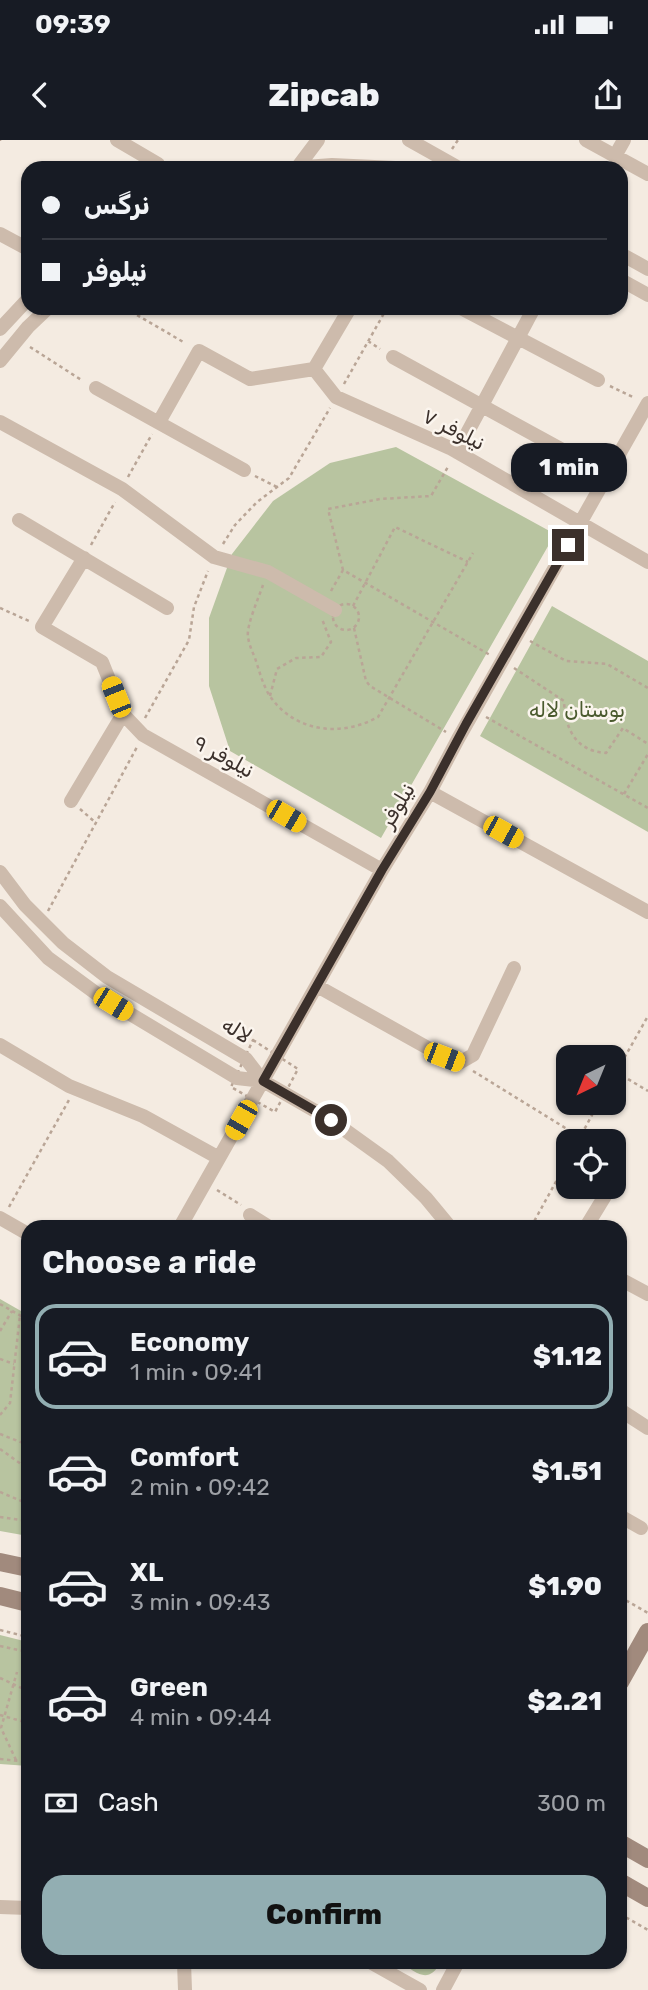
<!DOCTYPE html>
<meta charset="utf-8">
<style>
:root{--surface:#171b24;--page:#242831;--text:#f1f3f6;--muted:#9ea1a6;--line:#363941;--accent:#92aeb2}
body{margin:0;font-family:Rubik,"Noto Naskh Arabic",sans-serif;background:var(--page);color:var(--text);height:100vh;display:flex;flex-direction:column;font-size:26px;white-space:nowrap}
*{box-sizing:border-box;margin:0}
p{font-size:23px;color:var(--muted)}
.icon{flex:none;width:38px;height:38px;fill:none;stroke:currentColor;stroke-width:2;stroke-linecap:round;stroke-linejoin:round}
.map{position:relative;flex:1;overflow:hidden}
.drawer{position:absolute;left:21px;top:1080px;width:606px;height:749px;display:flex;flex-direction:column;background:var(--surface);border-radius:21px;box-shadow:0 2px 5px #0004}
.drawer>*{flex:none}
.top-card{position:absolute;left:21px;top:21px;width:607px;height:154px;border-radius:21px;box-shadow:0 2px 5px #0004;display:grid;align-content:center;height:154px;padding:0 21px;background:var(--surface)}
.needle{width:46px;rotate:223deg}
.fabs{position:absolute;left:556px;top:905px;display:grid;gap:14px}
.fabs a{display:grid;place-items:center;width:70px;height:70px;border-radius:14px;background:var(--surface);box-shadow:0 2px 5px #0004;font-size:35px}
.end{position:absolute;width:32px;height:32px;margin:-16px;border:9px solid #3b302b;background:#fff;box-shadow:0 0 0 4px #fff}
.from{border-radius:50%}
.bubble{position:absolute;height:49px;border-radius:21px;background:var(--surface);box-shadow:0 2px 5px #0004;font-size:23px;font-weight:800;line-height:49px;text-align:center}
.car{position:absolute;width:21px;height:42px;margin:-21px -10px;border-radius:9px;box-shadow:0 0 5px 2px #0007;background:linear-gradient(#f5c518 24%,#345 0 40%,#f5c518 0 76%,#345 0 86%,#f5c518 0)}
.top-card b{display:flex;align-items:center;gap:24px;height:66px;font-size:26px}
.top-card b+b{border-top:2px solid var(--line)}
.top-card i{width:18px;height:18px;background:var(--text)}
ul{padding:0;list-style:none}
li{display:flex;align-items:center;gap:21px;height:105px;margin:0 14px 10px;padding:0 7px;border:4px solid transparent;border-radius:21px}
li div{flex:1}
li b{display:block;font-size:26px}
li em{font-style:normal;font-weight:800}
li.on{border-color:var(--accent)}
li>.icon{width:63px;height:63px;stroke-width:1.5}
h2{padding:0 21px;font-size:32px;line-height:84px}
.pay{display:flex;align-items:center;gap:18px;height:77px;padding:0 21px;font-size:26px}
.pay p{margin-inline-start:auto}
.cta{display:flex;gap:14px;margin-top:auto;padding:14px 21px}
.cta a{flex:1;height:80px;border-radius:21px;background:var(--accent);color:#111;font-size:28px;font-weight:800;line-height:80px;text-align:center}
.status{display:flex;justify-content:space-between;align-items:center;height:49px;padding:0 35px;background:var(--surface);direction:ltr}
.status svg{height:19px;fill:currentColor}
header{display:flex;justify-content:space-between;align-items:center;height:91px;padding:0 21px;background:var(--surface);font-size:32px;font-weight:800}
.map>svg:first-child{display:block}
.green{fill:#b8c4a0}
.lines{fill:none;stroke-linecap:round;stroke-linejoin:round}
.path{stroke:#b9a596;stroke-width:2.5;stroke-dasharray:3.5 3.5;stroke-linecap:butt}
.street{stroke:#cdbbac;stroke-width:14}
.secondary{stroke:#a18a7d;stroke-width:18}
.route{stroke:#3b302b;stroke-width:9}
.labels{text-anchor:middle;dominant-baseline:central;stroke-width:5;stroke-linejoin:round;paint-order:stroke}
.street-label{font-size:21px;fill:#3b302b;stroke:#fbf5ee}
.park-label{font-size:21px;fill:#4a5a2e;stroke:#fbf5ee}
</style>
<div class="status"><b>09:39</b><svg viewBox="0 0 49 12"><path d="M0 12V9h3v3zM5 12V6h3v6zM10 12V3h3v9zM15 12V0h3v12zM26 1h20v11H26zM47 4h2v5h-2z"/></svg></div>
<header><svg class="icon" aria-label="back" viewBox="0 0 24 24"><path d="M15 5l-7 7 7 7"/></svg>Zipcab<svg class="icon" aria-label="share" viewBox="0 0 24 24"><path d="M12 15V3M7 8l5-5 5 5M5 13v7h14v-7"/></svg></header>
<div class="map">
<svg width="648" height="1850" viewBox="0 0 648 1850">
<rect width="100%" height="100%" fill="#f4ebe1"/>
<path class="green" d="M396 307 555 394 381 698 230 611 209 546V478L232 414 273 361 330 323Z
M552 466 648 521V692L480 596Z
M0 1159 28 1175V1396L0 1391Z
M0 1495 28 1502V1626L0 1624Z
M400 1822H441C428 1845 417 1833 400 1822Z"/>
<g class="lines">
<path class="path" d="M0 1V0
M452 9 458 0
M125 168 185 203
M368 201 380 209
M30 207 83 241
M344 244 387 168
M610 246 635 258
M578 317 597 325
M255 336 277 347
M128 337 152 294
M223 404 235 385 257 362 289 338 330 268
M91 405 115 362
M343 430 328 369 380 359 431 356 449 325
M263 445C259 457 246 486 248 497 249 504 252 511 255 518 259 530 262 542 268 553 292 592 340 598 378 577L473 413
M331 451 343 430 490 515
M333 477a13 13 0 1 1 26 0a13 13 0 1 1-26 0Z
M353 466 395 387 468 422
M0 468 29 481
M354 488 366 541 370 546 446 592
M530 501 566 521 607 524 648 548
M514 528 564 561C565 588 575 611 606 613L623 588 648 604
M270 556 277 529 296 518 321 517 331 502 322 479
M486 577 648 668
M145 578 189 500 194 467 208 431
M624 654 648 614
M80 669 96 683
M48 771 137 607
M253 900 298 929 275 972 231 947Z
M473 931 580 997
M616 932 648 951
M614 936 648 876
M578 1001 599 962
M217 1050 241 1065
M9 1067 69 960
M531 1087 569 1018
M0 1164 28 1180
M0 1191 12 1171
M0 1219 14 1224
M0 1275 10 1263 20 1175
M0 1294 28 1305
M0 1309 28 1329
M0 1352 26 1363
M0 1377 28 1381
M27 1380 25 1346 28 1341
M620 1457 648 1473
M0 1490 28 1497
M0 1506 28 1512
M0 1538 28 1551
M0 1575 28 1583
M0 1619 28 1622
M16 1620 1 1588 17 1532
M620 1774 648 1790"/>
<path class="street" d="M117 0 158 24
M409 0 459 28
M586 0 648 34
M615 16 624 0
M293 28 332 25 395 28
M297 28 318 0
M0 94 28 109
M621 114 648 129
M621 140 648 155
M461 168 598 240
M0 189 28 159
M393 217 566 312
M0 221 28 187 48 168
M314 229 336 257 450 308 648 422
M96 248 244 330
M0 282 122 349 214 417 268 432 335 470
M159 282 199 211 250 239 314 229 350 168
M457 312 534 168
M19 380 167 468
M84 418 42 487 102 522 123 574 143 595 382 730
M430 652 648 772
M71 661 123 574
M0 732 25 765 63 803 107 837 246 919 263 941
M0 766 48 818 97 854 237 938 263 941 331 980 388 1021 426 1058 450 1087
M317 846 444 917 459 923 473 915 514 828
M0 905 69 946 143 976 219 1018
M250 1075 269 1087
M0 1078 28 1094
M180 1087 382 730 430 652 458 599 648 263
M586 1087 611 1046
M620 1139 648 1154
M620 1270 648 1288
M620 1376 641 1388
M0 1767 28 1768
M184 1822 185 1850
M370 1822 420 1850
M443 1850 458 1822"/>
<path class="secondary" d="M0 1422 28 1428
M0 1456 28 1463
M620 1542 648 1492
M620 1703 648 1719
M620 1742 648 1758"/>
</g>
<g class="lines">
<path class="route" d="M331 980 263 941 382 730 430 652 466 584 568 405"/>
</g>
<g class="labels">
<g class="street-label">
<text transform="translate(454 289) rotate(27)">نیلوفر ۷</text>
<text transform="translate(224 616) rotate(29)">نیلوفر ۹</text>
<text transform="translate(397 665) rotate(-59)">نیلوفر</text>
<text transform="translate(237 890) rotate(32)">لاله</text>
</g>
<g class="park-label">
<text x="577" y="569">بوستان لاله</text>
</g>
</g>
</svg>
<div class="fabs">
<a><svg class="needle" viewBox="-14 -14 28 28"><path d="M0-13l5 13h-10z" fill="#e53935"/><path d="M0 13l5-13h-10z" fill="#9ea1a6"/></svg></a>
<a><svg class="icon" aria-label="locate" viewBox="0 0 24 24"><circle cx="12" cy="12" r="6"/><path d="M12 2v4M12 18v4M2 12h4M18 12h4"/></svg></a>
</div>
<i class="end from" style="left:331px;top:980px"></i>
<i class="end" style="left:568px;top:405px"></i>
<div class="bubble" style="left:511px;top:303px;width:116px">1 min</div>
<i class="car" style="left:116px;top:557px;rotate:338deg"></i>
<i class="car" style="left:286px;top:676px;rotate:120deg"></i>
<i class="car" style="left:503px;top:692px;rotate:119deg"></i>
<i class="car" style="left:113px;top:864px;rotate:122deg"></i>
<i class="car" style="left:444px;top:917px;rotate:111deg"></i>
<i class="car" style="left:241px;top:980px;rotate:210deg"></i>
<div class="top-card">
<b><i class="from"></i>نرگس</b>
<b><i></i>نیلوفر</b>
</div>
<section class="drawer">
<h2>Choose a ride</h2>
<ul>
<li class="on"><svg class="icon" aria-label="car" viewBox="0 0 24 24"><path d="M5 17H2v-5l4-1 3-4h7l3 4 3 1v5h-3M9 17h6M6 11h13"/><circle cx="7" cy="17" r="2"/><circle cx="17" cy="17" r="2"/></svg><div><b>Economy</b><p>1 min · 09:41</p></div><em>$1.12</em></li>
<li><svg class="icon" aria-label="car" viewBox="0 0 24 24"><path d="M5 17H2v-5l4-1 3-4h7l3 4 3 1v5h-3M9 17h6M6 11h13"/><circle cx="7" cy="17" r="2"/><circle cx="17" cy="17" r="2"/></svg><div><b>Comfort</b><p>2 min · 09:42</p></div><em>$1.51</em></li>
<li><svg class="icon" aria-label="car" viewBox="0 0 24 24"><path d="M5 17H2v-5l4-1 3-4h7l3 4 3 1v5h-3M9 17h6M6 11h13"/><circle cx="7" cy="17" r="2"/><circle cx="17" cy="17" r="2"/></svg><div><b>XL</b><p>3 min · 09:43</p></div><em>$1.90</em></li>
<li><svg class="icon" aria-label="car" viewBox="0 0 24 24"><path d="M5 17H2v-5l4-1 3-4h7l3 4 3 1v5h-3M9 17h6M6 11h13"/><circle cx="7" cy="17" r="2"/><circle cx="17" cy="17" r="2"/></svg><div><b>Green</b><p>4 min · 09:44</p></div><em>$2.21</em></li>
</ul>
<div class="pay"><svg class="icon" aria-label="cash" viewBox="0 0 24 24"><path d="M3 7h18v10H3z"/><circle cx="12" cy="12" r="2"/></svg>Cash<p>300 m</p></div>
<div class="cta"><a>Confirm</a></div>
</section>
</div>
